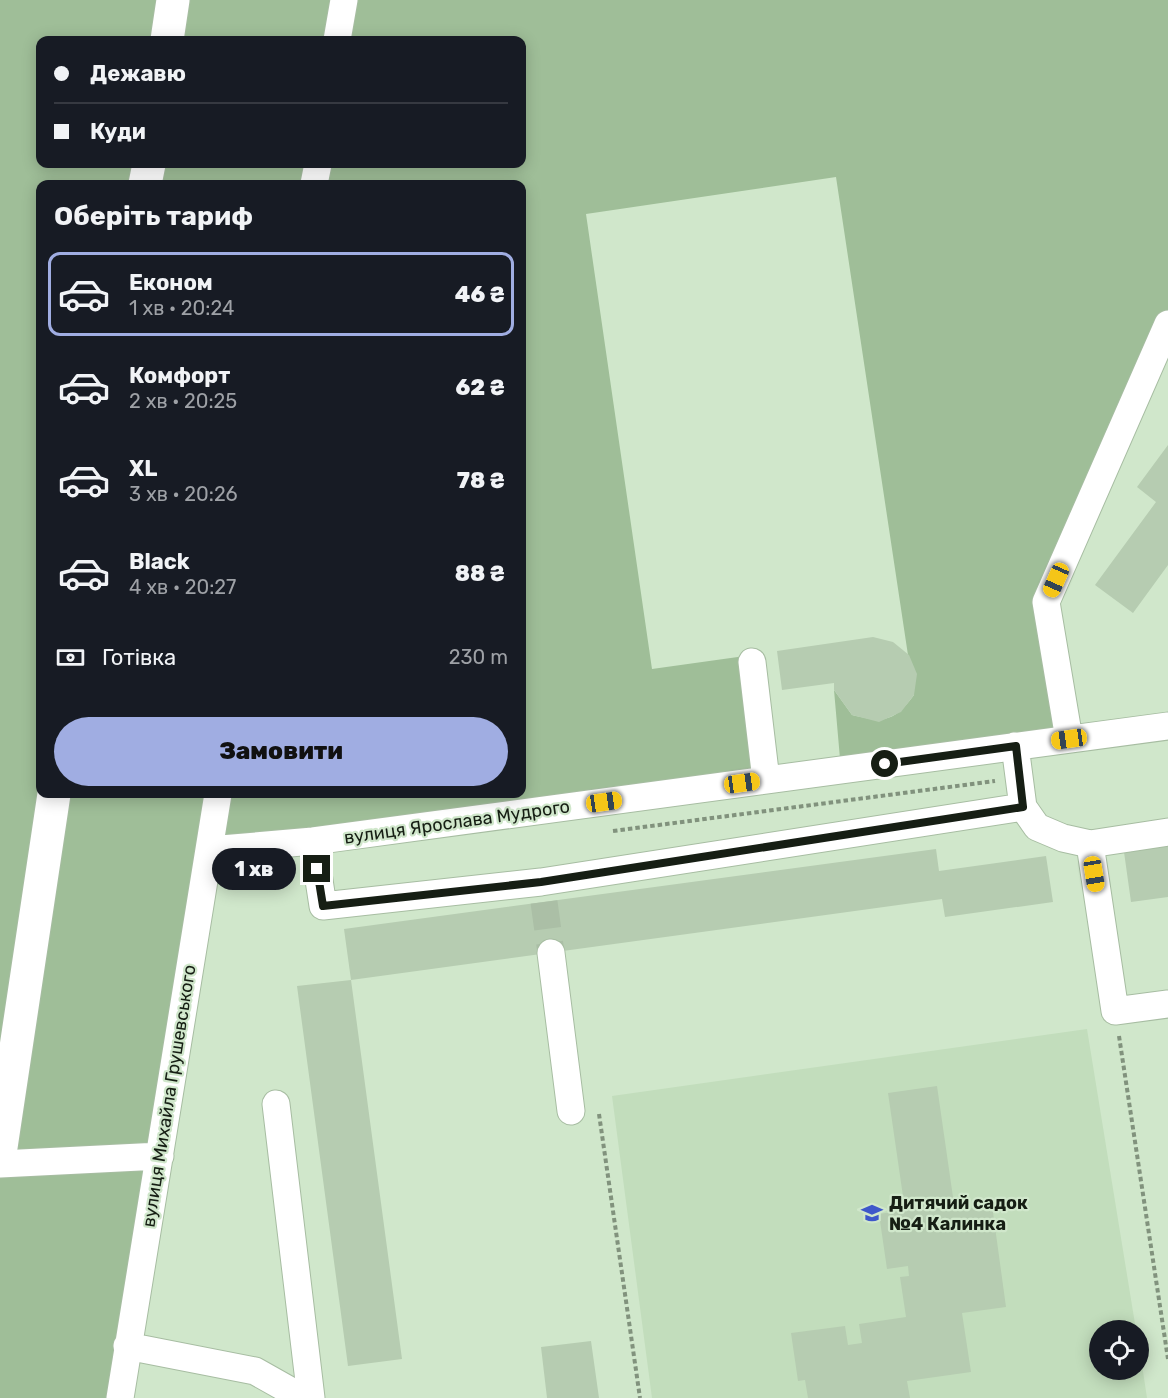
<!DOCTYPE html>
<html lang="uk">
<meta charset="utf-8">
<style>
:root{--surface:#171b24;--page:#242831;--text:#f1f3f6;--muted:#9ea1a6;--line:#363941;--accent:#a0ade2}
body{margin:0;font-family:Rubik,sans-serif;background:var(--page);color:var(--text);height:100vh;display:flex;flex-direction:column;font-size:22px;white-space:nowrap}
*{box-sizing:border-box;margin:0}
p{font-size:20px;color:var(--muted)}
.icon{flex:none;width:33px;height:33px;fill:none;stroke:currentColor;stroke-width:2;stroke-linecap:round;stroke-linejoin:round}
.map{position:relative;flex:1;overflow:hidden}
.sheet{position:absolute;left:36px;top:180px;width:490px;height:618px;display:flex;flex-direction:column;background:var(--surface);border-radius:12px;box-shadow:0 3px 15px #0003}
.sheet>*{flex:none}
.guide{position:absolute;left:36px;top:36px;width:490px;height:132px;border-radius:12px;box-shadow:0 3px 15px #0003;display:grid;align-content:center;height:132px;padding:0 18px;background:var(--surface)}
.controls{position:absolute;left:1089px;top:1320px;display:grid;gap:12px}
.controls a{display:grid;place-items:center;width:60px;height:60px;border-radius:50%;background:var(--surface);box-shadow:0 3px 15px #0003;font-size:30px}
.end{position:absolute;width:27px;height:27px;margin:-14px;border:8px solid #161e14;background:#fff;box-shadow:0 0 0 3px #fff}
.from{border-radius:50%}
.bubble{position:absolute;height:42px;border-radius:21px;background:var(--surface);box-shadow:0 3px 15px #0003;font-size:20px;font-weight:800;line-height:42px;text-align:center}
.car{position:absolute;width:18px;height:36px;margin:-18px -9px;border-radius:8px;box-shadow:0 0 4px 2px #0007;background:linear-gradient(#f5c518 24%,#345 0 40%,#f5c518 0 76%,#345 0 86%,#f5c518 0)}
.guide b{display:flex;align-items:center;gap:21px;height:57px;font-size:22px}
.guide b+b{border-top:2px solid var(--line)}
.guide i{width:15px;height:15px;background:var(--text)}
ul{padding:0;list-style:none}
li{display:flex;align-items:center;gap:18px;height:84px;margin:0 12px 9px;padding:0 6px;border:3px solid transparent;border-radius:12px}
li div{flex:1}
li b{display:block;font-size:22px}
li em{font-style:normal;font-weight:800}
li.on{border-color:var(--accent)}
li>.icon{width:54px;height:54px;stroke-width:1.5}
h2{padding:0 18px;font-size:27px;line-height:72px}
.pay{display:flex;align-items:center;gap:15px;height:66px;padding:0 18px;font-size:22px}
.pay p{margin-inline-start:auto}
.primary-button{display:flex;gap:12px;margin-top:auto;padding:12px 18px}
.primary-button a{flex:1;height:69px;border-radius:36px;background:var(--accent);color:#111;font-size:24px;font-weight:800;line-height:69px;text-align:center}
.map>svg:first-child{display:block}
.built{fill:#c2ddbc}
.green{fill:#9fbe98;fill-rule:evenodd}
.building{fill:#b6ccb1}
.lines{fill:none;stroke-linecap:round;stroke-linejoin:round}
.minor-tunnel{stroke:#abbfa6;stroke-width:27;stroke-dasharray:27 14;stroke-linecap:butt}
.minor-casing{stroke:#a7bda2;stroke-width:29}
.major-casing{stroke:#a7bda2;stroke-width:35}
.path{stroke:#81927d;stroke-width:4;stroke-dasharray:4.5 3;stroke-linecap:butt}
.minor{stroke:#fff;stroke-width:27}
.major{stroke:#fff;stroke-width:33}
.route{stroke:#161e14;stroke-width:8}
.labels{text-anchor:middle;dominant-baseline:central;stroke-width:4.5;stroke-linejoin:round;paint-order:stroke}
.street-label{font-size:18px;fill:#161e14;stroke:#d0e7cb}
.poi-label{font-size:18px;font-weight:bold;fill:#161e14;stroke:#d0e7cb;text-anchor:start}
</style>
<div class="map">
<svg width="1168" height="1398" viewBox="0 0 1168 1398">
<rect width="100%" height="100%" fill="#d0e7cb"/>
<path class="built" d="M1087 1029 1136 1330H1100V1370H1138L1139 1345 1147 1398H652L612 1096Z"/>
<path class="green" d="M0 0H1168V324L1047 602 1069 739 841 770 834 690 852 715C884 723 894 722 914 695L836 177 586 214 652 669 745 656 766 780 209 850 120 1398H0ZM40 40H522V164H40ZM40 184H522V794H40Z"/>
<path class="building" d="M1168 445V565L1133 613 1095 585 1156 502 1137 487Z
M873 637 893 642 909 655 917 674 914 695 901 712 879 722 852 715 834 690V683L782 690 777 651Z
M1168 846V897L1131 902 1124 852Z
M936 849 939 871 1046 856 1053 902 945 917 942 899 351 980 344 929Z
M351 980 402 1359 348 1366 297 986Z
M937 1086 955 1211 992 1205 1006 1307 962 1313 971 1372 907 1381 910 1398H808L805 1380 798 1381 791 1333 845 1326 848 1345 862 1343 859 1324 906 1317 900 1277 909 1276 908 1266 887 1269 879 1214 905 1210 888 1093Z
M591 1341 599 1398H547L541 1347Z"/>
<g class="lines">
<path class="minor-tunnel" d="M544 902 551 953"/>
<defs>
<path id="minor" d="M337 40 344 0
M314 184 318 164
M752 662 766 780
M1069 739 1046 602 1168 324
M1015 746 1023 807 1037 827 1063 838 1090 844 1168 832
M313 841 323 906 541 882 1023 807
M1090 844 1115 1011 1168 1004
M209 850 313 841 1168 726
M551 953 571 1111
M276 1104 311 1398
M0 1164 160 1156
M127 1346 255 1371 303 1398
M120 1398 218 794"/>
<path id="major" d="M167 40 173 0
M145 184 149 164
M0 1154 54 794"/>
</defs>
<use href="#minor" class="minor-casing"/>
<use href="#major" class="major-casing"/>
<path class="path" d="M613 831 995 781
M1119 1036 1168 1359
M599 1114 640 1398"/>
<use href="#minor" class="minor"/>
<use href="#major" class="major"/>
</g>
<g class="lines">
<path class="route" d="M317 869 323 906 541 882 1023 807 1016 746 885 764"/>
</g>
<defs>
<symbol id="school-bare" viewBox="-9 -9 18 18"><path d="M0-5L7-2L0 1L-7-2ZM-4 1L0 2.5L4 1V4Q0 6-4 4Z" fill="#3e57ca" stroke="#d0e7cb" stroke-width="2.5" paint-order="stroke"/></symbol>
</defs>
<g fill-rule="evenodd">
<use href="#school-bare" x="857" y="1198" width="30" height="30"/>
</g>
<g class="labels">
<g class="street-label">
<text transform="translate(457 822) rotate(-8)">вулиця Ярослава Мудрого</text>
<text transform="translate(169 1096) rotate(-81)">вулиця Михайла Грушевського</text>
</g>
<g class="poi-label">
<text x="889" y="1203">Дитячий садок<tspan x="889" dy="21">№4 Калинка</tspan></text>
</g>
</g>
</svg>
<div class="controls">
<a><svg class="icon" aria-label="locate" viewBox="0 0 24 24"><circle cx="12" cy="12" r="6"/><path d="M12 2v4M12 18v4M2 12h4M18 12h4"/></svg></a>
</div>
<i class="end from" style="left:885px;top:764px"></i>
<i class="end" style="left:317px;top:869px"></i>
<div class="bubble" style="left:212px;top:848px;width:84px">1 хв</div>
<i class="car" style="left:1056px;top:580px;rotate:204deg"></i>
<i class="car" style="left:1069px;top:739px;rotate:262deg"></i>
<i class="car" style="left:742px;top:783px;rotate:82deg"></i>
<i class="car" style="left:604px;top:802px;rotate:82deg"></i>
<i class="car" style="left:1094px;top:874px;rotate:171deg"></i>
<div class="guide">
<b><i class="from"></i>Дежавю</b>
<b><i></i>Куди</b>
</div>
<section class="sheet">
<h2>Оберіть тариф</h2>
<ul>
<li class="on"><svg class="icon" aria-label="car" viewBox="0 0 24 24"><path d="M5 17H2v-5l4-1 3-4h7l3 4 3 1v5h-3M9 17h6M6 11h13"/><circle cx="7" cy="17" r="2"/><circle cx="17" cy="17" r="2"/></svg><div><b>Економ</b><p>1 хв · 20:24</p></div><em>46 ₴</em></li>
<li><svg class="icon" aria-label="car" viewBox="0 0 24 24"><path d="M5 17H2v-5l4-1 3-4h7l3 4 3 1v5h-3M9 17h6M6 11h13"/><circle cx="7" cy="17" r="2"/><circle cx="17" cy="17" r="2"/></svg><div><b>Комфорт</b><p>2 хв · 20:25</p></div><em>62 ₴</em></li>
<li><svg class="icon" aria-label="car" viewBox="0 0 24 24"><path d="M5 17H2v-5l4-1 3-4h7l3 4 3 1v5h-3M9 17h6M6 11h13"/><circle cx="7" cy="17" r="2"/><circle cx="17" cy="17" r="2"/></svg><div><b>XL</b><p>3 хв · 20:26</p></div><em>78 ₴</em></li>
<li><svg class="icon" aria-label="car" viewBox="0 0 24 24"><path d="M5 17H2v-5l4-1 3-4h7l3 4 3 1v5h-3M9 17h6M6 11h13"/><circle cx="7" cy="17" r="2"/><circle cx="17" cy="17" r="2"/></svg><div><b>Black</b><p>4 хв · 20:27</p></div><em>88 ₴</em></li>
</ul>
<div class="pay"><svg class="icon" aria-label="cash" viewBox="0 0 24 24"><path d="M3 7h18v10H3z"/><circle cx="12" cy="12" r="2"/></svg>Готівка<p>230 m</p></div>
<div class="primary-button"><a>Замовити</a></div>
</section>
</div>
